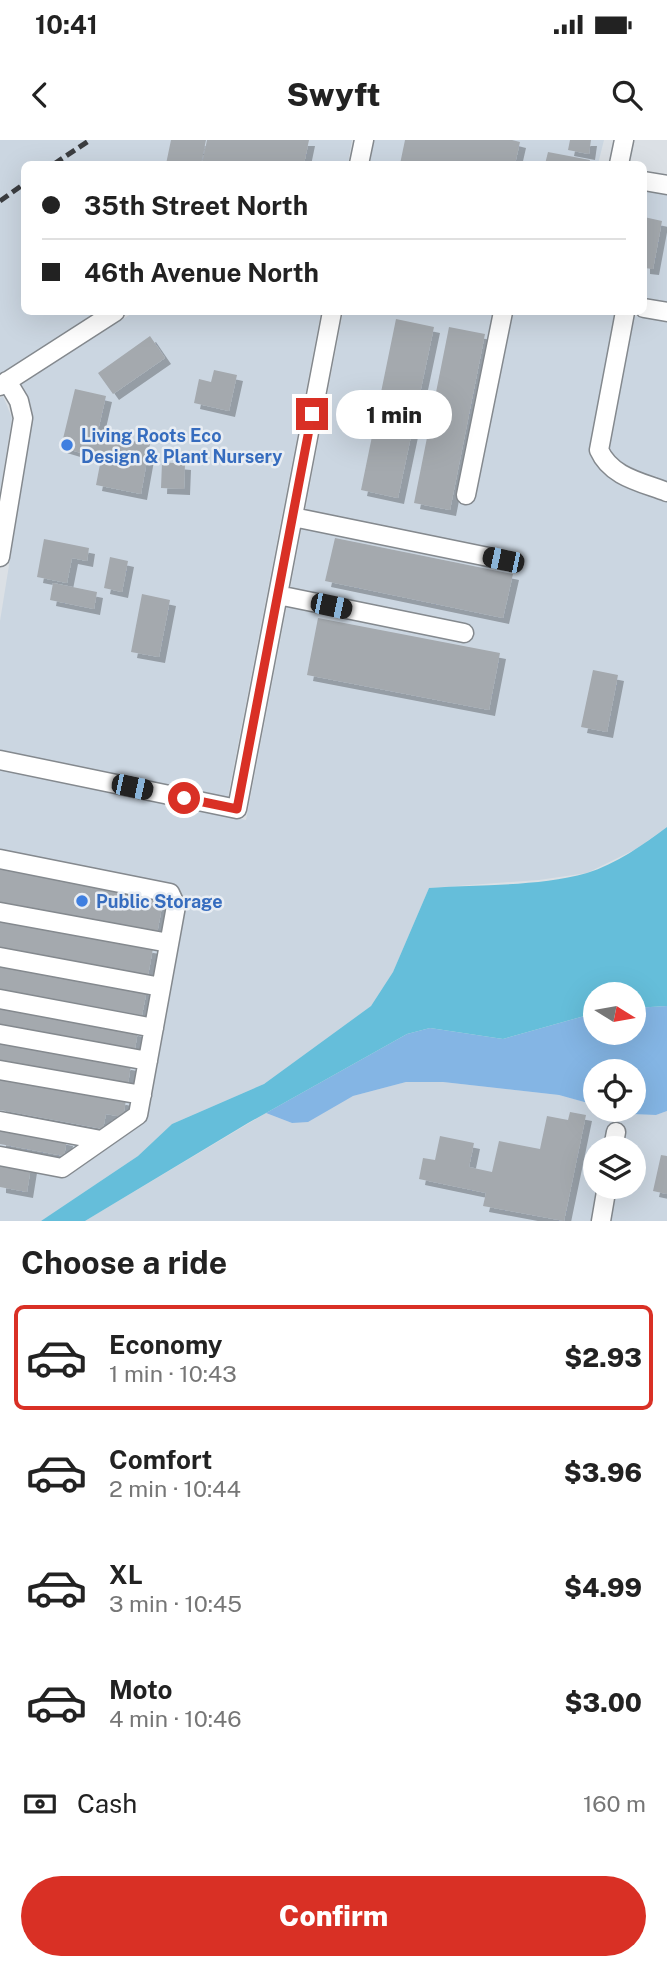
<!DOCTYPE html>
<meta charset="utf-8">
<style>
:root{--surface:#fff;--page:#f6f6f6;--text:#222;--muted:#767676;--line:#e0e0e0;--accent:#d93025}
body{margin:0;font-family:"Public Sans",sans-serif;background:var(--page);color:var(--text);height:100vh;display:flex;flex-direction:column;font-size:26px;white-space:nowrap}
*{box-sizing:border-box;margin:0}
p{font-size:23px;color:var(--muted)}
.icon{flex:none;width:38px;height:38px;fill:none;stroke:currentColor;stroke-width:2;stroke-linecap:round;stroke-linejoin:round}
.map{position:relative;height:1081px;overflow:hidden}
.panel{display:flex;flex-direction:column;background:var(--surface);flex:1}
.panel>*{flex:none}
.banner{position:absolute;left:21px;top:21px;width:626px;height:154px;border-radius:10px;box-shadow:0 7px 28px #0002;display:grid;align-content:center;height:154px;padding:0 21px;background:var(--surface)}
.needle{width:46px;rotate:101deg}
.controls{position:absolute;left:583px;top:842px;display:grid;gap:14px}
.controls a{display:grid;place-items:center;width:63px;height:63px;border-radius:50%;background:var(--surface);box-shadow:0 7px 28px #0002;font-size:35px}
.end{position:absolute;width:32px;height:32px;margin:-16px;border:9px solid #d93025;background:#fff;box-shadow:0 0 0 4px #fff}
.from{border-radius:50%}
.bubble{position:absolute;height:49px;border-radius:24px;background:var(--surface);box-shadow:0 7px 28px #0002;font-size:23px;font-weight:800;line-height:49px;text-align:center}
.car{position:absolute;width:21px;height:42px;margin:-21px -10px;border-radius:9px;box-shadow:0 0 5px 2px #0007;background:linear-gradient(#222 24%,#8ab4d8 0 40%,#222 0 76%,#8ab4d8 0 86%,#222 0)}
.banner b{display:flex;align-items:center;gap:24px;height:66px;font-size:26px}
.banner b+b{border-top:2px solid var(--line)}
.banner i{width:18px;height:18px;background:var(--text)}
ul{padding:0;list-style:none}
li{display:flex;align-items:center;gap:21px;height:105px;margin:0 14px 10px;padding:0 7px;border:4px solid transparent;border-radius:10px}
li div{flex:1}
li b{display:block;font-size:26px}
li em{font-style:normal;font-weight:800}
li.on{border-color:var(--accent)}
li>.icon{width:63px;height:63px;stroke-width:1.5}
h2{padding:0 21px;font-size:32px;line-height:84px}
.pay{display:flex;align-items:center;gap:18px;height:77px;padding:0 21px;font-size:26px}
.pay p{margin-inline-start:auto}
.button{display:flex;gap:14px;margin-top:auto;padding:14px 21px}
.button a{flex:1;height:80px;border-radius:42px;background:var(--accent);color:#fff;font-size:28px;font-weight:800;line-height:80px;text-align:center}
.status{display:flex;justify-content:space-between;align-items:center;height:49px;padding:0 35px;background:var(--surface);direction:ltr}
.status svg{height:19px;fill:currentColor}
header{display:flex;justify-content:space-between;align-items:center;height:91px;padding:0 21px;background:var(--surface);font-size:32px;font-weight:800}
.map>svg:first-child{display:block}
.built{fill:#cbd6e1;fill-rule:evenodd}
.green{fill:#84b5e4}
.water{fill:#65beda}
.building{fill:#a4a9ae;filter:url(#shadow)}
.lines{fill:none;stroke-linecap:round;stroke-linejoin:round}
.minor-casing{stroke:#84898e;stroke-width:21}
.minor{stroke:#fff;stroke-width:18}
.rail{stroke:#3b3d40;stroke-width:5;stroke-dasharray:10 5;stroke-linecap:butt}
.route{stroke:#d93025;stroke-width:9}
.shop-dot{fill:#3f7fe0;stroke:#e8edf3;stroke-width:2.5}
.labels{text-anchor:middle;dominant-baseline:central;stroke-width:5;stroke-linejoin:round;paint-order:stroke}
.shop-label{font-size:18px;font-weight:bold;fill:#366cbe;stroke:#e8edf3;text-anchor:start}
</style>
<div class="status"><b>10:41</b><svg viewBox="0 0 49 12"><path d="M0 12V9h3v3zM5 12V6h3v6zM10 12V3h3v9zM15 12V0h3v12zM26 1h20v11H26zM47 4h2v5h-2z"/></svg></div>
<header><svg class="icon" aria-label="back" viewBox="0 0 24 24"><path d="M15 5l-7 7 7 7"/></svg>Swyft<svg class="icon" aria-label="search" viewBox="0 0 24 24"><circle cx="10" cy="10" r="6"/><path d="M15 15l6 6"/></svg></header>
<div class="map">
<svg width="667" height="1081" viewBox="0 0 667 1081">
<defs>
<filter id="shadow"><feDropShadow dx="6" dy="6" stdDeviation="0" flood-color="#0004"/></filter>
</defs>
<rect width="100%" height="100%" fill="#dbe0e5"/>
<path class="built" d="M0 0H352L348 24H24V172H97L0 234Z
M374 0H604L598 24H370Z
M644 42 667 47V162L644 158Z
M134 172H321L228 657 0 610V481L33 277 29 259 21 244Z
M343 172H615L667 182V687L636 709 587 733 539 740 429 748 393 832 371 866 264 944 172 984 138 1016 41 1081H0V630L246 680Z
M3 256 12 278 0 353V258Z
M406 942H443L559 955 595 965V970L631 974 656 975 667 971V1081H85L266 973 292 983 353 956ZM595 1008H634V1046H595Z"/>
<path class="green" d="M667 866V971L656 975 631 974 611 970H634V931H595V965L559 955 443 942H406L353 956 308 982 292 983 266 973 407 894 430 888 503 899 595 873V892H634V868Z"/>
<path class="water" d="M667 687V866L634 868V854H595V873L503 899 430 888 407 894 248 983 85 1081H41L138 1016 172 984 264 944 371 866 393 832 429 748C480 744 537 747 587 733 616 724 643 705 667 687Z"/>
<path class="building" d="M171 0H206L201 24H166Z
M207 0H309L304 24H202Z
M405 0H512L520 2 515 24H400Z
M570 0H591L589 14 568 10Z
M548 12 590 20 589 24H545Z
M644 77 662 81 653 129 644 128Z
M396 179 434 187 398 358 361 350Z
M449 187 485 194 450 370 414 363Z
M150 196 165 218 113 254 98 233Z
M214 230 237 235 229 271 194 263 199 239 211 242Z
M75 249 106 256 97 295 150 304 141 354 96 345 101 319 61 307Z
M162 322 185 324 184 349 161 348Z
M335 398 513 434 503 478 325 441Z
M44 399 89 408 87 421 72 418 67 443 37 437Z
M110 417 128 421 122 452 104 448Z
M53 443 97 452 94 469 50 460Z
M142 454 170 460 159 517 131 512Z
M318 478 500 513 489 570 307 535Z
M593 530 618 535 607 592 581 587Z
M0 726 164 756 157 794 0 765Z
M0 779 153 808 148 836 0 809Z
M0 823 147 850 142 875 0 849Z
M0 866 138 891 135 909 0 884Z
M0 901 131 925 128 944 0 920Z
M0 937 126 960 123 977 106 974 103 989 0 970Z
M570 972 586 975 564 1081 483 1066 486 1053 419 1039 423 1018 435 1020 440 996 474 1003 469 1027 492 1032 499 1001 540 1009 547 976 568 980Z
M0 987 67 1000 64 1016 0 1004Z
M661 1015 667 1016V1054L653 1051Z
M0 1021 31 1027 27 1052 0 1047Z"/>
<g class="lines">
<defs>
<path id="minor" d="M359 24 364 0
M619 24 624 0
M644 41 667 45
M644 168 667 172
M625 172 599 310C611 337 641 342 667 352
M0 246 115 172
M466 355 503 172
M293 377 503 420
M0 417 23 278 19 261 7 241
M278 455 464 493
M0 620 237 669 332 172
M0 719 170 753 176 766 138 975 62 1028 0 1016
M0 772 169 803
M0 817 161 847
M0 859 154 888
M0 894 148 921
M0 930 142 955
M0 981 101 1000
M613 1008 616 992
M601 1081 607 1046"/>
</defs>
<use href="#minor" class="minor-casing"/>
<use href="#minor" class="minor"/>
<path class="rail" d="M54 24 90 0
M0 61 24 44"/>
</g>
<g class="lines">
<path class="route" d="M184 658 237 669 312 274"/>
</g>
<g class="shop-dot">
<circle cx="67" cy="305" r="7"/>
<circle cx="82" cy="761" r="7"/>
</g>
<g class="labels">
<g class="shop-label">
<text x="81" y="295">Living Roots Eco<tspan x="81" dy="21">Design &amp; Plant Nursery</tspan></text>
<text x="96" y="761">Public Storage</text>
</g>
</g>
</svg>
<div class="controls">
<a><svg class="needle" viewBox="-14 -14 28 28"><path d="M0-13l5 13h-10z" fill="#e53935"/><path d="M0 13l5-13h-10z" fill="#767676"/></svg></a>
<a><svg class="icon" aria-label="locate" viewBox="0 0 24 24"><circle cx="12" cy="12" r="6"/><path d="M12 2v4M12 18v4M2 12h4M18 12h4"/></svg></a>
<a><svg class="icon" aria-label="layers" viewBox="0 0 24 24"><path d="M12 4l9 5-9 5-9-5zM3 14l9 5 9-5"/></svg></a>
</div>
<i class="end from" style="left:184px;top:658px"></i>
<i class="end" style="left:312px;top:274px"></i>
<div class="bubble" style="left:336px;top:250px;width:116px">1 min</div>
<i class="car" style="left:503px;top:420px;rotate:282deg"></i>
<i class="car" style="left:331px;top:466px;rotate:102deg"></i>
<i class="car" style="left:132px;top:647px;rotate:102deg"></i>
<div class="banner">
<b><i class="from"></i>35th Street North</b>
<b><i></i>46th Avenue North</b>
</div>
</div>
<section class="panel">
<h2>Choose a ride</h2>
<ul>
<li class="on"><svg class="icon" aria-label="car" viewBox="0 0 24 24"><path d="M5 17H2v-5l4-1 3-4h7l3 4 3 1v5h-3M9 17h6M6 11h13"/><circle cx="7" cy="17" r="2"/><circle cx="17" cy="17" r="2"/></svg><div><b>Economy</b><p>1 min · 10:43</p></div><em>$2.93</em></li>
<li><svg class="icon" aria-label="car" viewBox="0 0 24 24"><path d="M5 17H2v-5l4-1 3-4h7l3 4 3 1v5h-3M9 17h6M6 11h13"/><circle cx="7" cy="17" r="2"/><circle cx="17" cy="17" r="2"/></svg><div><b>Comfort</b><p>2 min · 10:44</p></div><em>$3.96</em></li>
<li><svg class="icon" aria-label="car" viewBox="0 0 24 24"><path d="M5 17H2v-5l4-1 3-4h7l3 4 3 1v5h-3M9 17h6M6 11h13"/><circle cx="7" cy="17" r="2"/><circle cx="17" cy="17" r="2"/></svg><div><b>XL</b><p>3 min · 10:45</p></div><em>$4.99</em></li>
<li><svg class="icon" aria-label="car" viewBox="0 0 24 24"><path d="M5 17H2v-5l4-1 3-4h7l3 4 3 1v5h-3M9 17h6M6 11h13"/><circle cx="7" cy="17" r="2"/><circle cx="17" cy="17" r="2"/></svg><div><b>Moto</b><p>4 min · 10:46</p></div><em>$3.00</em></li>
</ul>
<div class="pay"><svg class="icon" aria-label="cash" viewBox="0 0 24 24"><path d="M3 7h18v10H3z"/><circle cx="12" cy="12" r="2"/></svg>Cash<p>160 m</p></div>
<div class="button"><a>Confirm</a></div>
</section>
